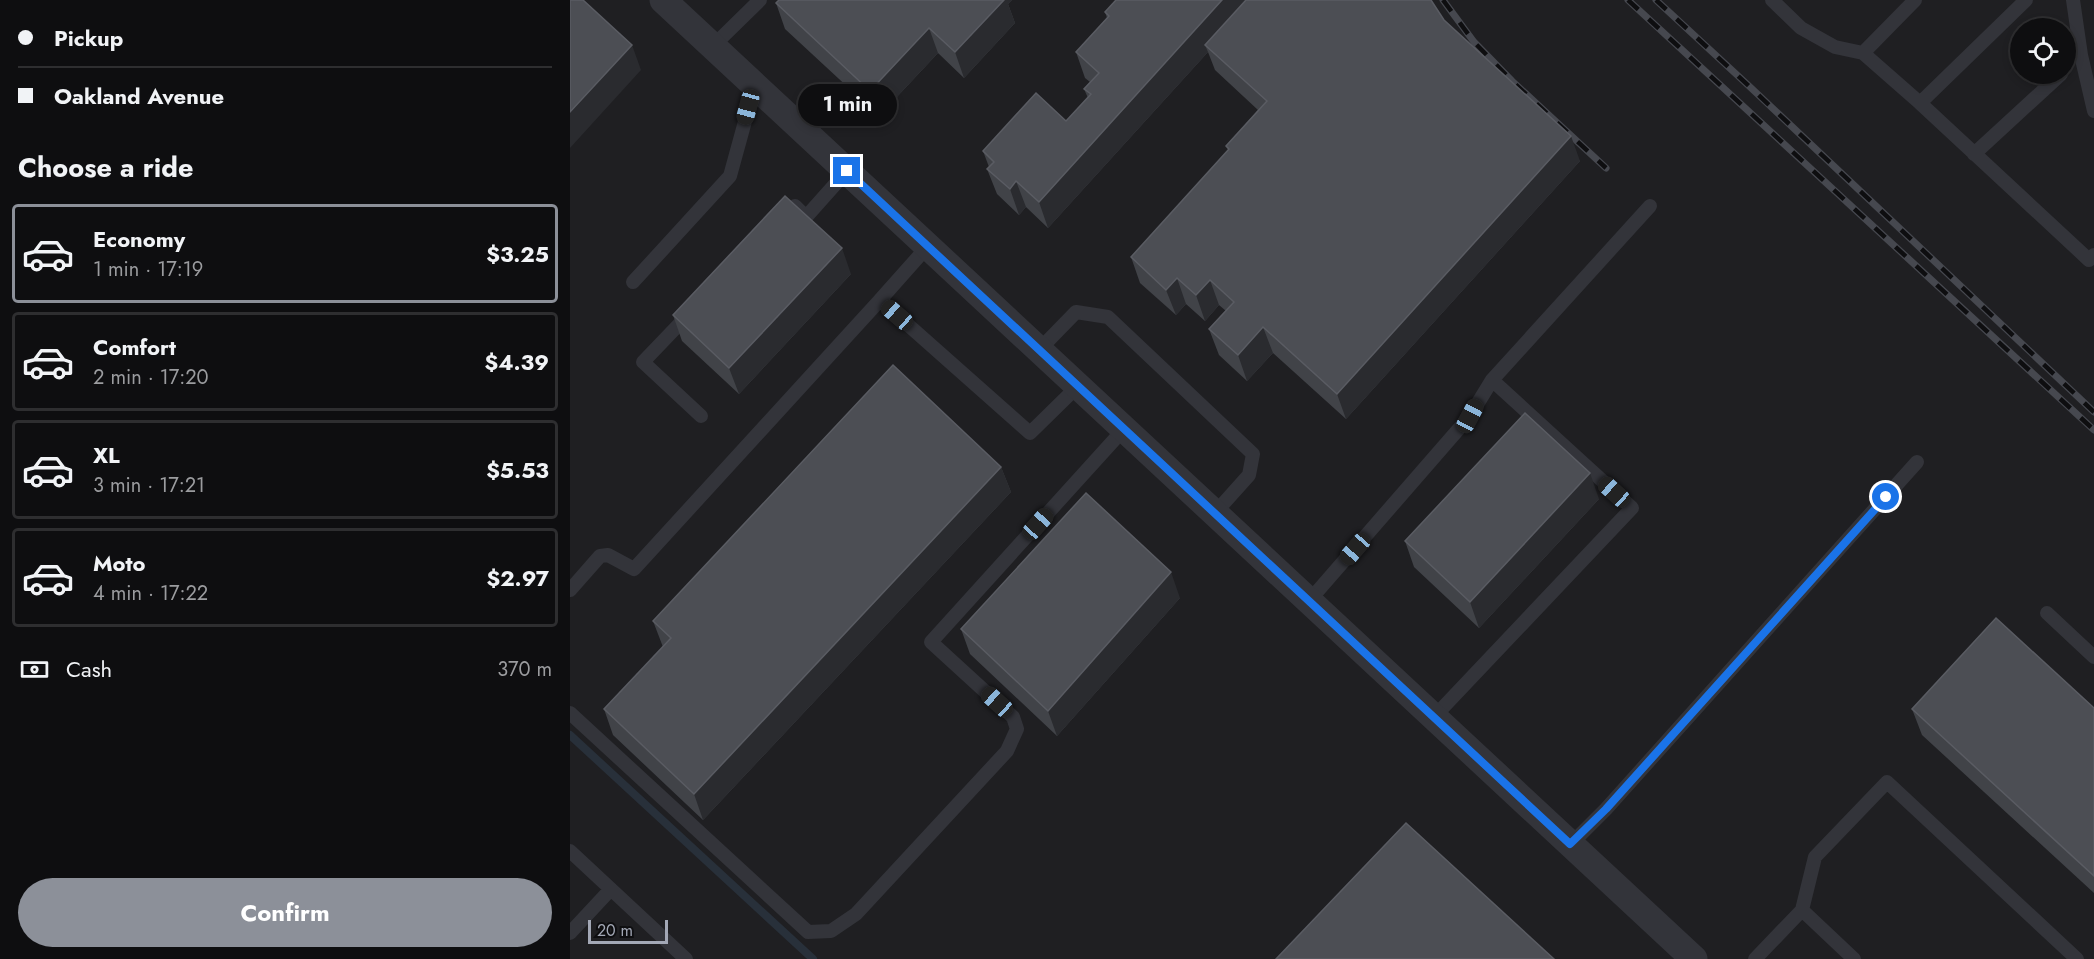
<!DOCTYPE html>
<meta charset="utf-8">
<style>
:root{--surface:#0e0e10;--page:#1c1c1e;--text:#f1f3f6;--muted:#9b9c9f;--line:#2e2e30;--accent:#8c9099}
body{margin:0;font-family:Jost,sans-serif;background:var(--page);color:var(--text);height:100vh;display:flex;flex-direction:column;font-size:22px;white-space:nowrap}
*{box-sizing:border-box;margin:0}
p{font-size:20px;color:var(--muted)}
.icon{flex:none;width:33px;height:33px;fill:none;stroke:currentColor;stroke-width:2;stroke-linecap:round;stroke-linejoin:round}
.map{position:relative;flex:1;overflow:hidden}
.details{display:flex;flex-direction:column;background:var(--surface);width:570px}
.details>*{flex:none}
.top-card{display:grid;align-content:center;height:132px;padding:0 18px;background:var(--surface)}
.tools{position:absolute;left:1440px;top:18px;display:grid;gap:12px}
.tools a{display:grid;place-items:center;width:66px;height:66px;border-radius:50%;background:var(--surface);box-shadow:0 3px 9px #0003,0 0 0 2px var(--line);font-size:30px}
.scale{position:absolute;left:18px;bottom:15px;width:80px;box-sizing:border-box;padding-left:6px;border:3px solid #a3a8b6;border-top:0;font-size:16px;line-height:21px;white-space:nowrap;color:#a3a8b6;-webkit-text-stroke:4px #0e0e10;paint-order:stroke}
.end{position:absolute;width:27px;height:27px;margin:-14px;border:8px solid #1a73e8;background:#fff;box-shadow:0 0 0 3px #fff}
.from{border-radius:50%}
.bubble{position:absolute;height:42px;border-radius:21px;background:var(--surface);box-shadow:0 3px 9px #0003,0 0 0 2px var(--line);font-size:20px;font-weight:700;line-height:42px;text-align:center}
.car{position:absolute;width:18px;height:36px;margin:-18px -9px;border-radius:8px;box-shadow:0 0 4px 2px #0007;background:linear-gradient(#222 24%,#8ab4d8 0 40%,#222 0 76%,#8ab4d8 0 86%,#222 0)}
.top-card b{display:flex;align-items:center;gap:21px;height:57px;font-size:22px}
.top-card b+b{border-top:2px solid var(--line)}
.top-card i{width:15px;height:15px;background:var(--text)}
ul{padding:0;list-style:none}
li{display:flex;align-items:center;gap:18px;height:99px;margin:0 12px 9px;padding:0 6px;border:3px solid var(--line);border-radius:6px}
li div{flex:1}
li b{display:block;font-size:22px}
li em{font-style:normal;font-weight:700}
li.on{border-color:var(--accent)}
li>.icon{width:54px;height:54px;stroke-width:1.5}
h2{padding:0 18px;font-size:27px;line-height:72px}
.pay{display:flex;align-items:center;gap:15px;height:66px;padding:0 18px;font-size:22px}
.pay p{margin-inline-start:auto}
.action{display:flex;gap:12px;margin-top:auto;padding:12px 18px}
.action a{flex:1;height:69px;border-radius:36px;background:var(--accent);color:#fff;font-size:24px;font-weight:700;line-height:69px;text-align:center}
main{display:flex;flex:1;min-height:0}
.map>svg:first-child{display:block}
.built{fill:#1f1f22;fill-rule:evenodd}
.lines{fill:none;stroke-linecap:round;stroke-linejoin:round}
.stream{stroke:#28303a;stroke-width:8}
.service{stroke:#33343a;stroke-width:14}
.minor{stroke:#33343a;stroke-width:27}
.rail-casing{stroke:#46484f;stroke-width:7}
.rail{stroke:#0e0e10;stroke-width:4.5;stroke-dasharray:14;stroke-linecap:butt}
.wall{fill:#414348}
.shaded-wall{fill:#2a2b2f}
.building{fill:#4c4e54;stroke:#5a5c63;stroke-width:1.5}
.route{stroke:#1a73e8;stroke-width:8}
</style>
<main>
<section class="details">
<div class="top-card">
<b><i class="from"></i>Pickup</b>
<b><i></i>Oakland Avenue</b>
</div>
<h2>Choose a ride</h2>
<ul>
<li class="on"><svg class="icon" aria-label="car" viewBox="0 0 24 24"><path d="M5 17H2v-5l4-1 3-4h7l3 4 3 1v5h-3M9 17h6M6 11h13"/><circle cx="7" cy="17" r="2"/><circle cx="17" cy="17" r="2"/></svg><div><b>Economy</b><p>1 min · 17:19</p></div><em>$3.25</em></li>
<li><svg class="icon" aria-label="car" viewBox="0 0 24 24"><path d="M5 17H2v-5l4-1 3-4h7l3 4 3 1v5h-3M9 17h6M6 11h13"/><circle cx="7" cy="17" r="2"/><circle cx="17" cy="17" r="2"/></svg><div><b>Comfort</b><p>2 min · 17:20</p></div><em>$4.39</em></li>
<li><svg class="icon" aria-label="car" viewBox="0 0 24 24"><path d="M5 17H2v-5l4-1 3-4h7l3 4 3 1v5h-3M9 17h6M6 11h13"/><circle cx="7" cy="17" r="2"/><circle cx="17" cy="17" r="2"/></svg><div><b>XL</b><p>3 min · 17:21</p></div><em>$5.53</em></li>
<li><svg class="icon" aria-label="car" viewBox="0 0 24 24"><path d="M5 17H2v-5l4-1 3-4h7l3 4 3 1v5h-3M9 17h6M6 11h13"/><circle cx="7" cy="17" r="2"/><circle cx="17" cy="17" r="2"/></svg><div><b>Moto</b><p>4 min · 17:22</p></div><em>$2.97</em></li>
</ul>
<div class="pay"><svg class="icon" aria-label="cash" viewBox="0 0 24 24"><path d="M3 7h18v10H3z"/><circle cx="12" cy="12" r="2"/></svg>Cash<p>370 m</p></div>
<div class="action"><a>Confirm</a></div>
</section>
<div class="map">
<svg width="1524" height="959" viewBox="0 0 1524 959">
<rect width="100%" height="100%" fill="#131315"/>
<path class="built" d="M0 0H1524V959H0ZM1450 28H1496V74H1450Z"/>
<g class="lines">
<path class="stream" d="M0 735 243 959"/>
<path class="service" d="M1202 0 1231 28 1265 47 1293 53 1345 0
M1503 0 1511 55 1524 111
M143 46 190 0
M1293 53 1350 103 1519 260 1524 255
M1350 103 1456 0
M1404 154 1491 74
M225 206 236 217 277 171
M63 282 160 176 185 85
M310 300 358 246
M119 314 73 362 131 416
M469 350 506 312 538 317 683 454 679 475 645 513
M0 590 30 556 38 555 64 569 310 300 460 433 508 386
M739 601 900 416 922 380 1080 206
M1477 613 1524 657
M0 713 238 932 261 931 286 914 437 751 447 729 443 717 361 642 554 429
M864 717 1062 508 922 380
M1001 844 1036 809 1347 462
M0 851 116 959
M1232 910 1245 857 1317 782 1507 959
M0 933 41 889
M1185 959 1232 910 1284 959"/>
<path class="minor" d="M93 0 1124 959"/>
<defs>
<path id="rail" d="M873 0 904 42 942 81 1036 168
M1058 0 1524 430
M1086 0 1179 86 1524 412"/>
</defs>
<use href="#rail" class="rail-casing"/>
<use href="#rail" class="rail"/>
</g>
<path class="wall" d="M209 0H442L438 4 445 23 394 78 368 53 309 116 215 29 206 3Z
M535 12 874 20 1010 161 776 419 703 353 677 381 649 355 639 329 656 311 649 305 635 321 616 304 606 315 570 283 561 257 658 150 656 146 688 110 645 70 638 52 478 228 456 207 449 215 427 194 417 169 419 167 413 151 496 121 518 98 514 89 520 82 515 78 506 52 537 18Z
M281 274 169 394 112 341 103 315Z
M431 467 441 492 133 820 43 735 34 709 93 647 83 621Z
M1029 499 909 628 844 567 835 541Z
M610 598 487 736 400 654 391 629Z
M1524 708V893L1352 735 1342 709Z"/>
<path class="shaded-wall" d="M428 0H442L438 4 445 23 394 78 385 52Z
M652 0H685L635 45 638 52 478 228 469 202Z
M359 28 368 53 309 116 300 91Z
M62 45 71 70 0 148V112Z
M1001 136 1010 161 776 419 767 394Z
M446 181 456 207 449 215 440 189Z
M272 248 281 274 169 394 159 368Z
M607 278 616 304 606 315 596 290Z
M640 280 649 305 635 321 626 295Z
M693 327 703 353 677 381 668 355Z
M431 467 441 492 133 820 124 794Z
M1020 473 1029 499 909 628 900 602Z
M601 572 610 598 487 736 478 711Z"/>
<path class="building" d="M0 0H13L62 45 0 112Z
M209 0H434L385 52 359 28 300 91 206 3Z
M546 0H652L469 202 446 181 440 189 417 169 424 162 413 151 466 93 496 121 521 94 514 89 529 73 506 52 539 16 535 12Z
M676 0H861L874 20 1001 136 767 394 693 327 668 355 639 329 664 302 640 280 626 295 607 278 596 290 561 257 659 149 656 146 697 101 635 45Z
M215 196 272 248 159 368 103 315Z
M323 365 431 467 124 794 34 709 101 638 83 621Z
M955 413 1020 473 900 602 835 541Z
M516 493 601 572 478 711 391 629Z
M1426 618 1524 708V876L1342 709Z
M836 823 984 959H706Z"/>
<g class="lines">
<path class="route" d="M277 171 1000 844 1036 809 1316 497"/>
</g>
</svg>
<div class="tools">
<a><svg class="icon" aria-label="locate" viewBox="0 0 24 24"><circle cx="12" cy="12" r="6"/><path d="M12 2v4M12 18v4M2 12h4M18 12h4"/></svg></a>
</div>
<div class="scale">20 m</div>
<i class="end from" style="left:1316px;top:497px"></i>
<i class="end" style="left:277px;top:171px"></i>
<div class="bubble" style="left:228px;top:84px;width:99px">1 min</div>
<i class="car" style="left:178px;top:107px;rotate:195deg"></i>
<i class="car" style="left:327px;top:315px;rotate:311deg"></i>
<i class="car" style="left:900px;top:416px;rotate:28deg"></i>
<i class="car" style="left:1044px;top:492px;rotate:312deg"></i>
<i class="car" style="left:468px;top:524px;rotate:42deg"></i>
<i class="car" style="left:785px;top:549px;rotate:221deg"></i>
<i class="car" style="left:427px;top:702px;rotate:312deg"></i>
</div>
</main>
